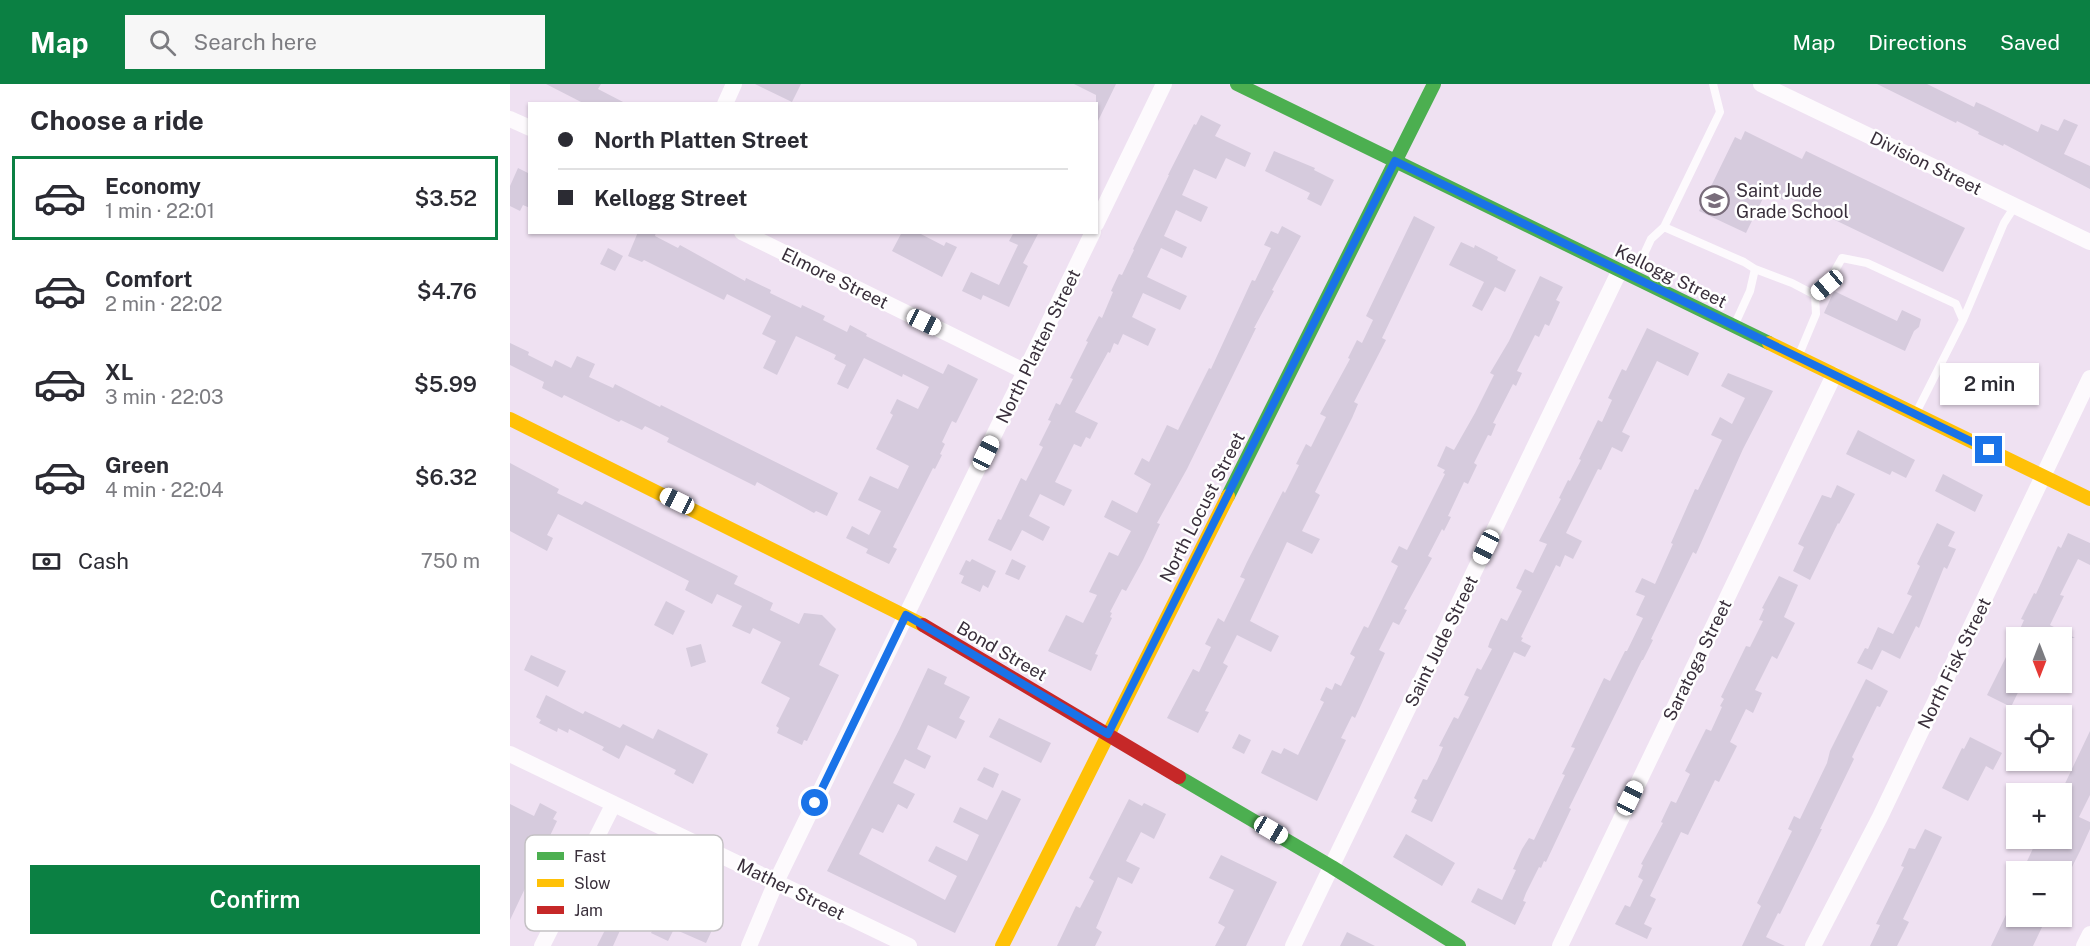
<!DOCTYPE html>
<meta charset="utf-8">
<style>
:root{--surface:#fff;--page:#f7f7f7;--text:#2b2b33;--muted:#7c7c81;--line:#e1e1e2;--accent:#0b8043}
body{margin:0;font-family:"Public Sans",sans-serif;background:var(--page);color:var(--text);height:100vh;display:flex;flex-direction:column;font-size:22px;white-space:nowrap}
*{box-sizing:border-box;margin:0}
p{font-size:20px;color:var(--muted)}
.icon{flex:none;width:33px;height:33px;fill:none;stroke:currentColor;stroke-width:2;stroke-linecap:round;stroke-linejoin:round}
.map{position:relative;flex:1;overflow:hidden}
.sheet{display:flex;flex-direction:column;background:var(--surface);width:510px}
.sheet>*{flex:none}
.top-card{position:absolute;left:18px;top:18px;width:570px;height:132px;border-radius:0px;box-shadow:0 2px 4px #0004;display:grid;align-content:center;height:132px;padding:0 30px;background:var(--surface)}
.needle{width:39px;rotate:180deg}
.controls{position:absolute;left:1496px;top:543px;display:grid;gap:12px}
.controls a{display:grid;place-items:center;width:66px;height:66px;border-radius:0px;background:var(--surface);box-shadow:0 2px 4px #0004;font-size:30px}
.end{position:absolute;width:27px;height:27px;margin:-14px;border:8px solid #1a73e8;background:#fff;box-shadow:0 0 0 3px #fff}
.from{border-radius:50%}
.bubble{position:absolute;height:42px;border-radius:0px;background:var(--surface);box-shadow:0 2px 4px #0004;font-size:20px;font-weight:600;line-height:42px;text-align:center}
.car{position:absolute;width:18px;height:36px;margin:-18px -9px;border-radius:8px;box-shadow:0 0 4px 2px #0007;background:linear-gradient(#fff 24%,#345 0 40%,#fff 0 76%,#345 0 86%,#fff 0)}
.top-card b{display:flex;align-items:center;gap:21px;height:57px;font-size:22px}
.top-card b+b{border-top:2px solid var(--line)}
.top-card i{width:15px;height:15px;background:var(--text)}
ul{padding:0;list-style:none}
li{display:flex;align-items:center;gap:18px;height:84px;margin:0 12px 9px;padding:0 18px;border:3px solid transparent;border-radius:0px}
li div{flex:1}
li b{display:block;font-size:22px}
li em{font-style:normal;font-weight:600}
li.current{border-color:var(--accent)}
li>.icon{width:54px;height:54px;stroke-width:1.5}
h2{padding:0 30px;font-size:27px;line-height:72px}
.pay{display:flex;align-items:center;gap:15px;height:66px;padding:0 30px;font-size:22px}
.pay p{margin-inline-start:auto}
.primary-button{display:flex;gap:12px;margin-top:auto;padding:12px 30px}
.primary-button a{flex:1;height:69px;border-radius:0px;background:var(--accent);color:#fff;font-size:24px;font-weight:600;line-height:69px;text-align:center}
header{display:flex;align-items:center;gap:36px;box-sizing:border-box;height:84px;padding:0 30px;background:var(--accent);color:#fff}
header strong{font-size:28px}
nav{display:flex;gap:33px;margin-inline-start:auto;font-size:21px}
.search{width:420px;height:54px;background:var(--page);display:flex;align-items:center;gap:15px;box-sizing:border-box;padding:0 21px;border-radius:0px;color:var(--muted);font-size:22px}
main{display:flex;flex:1;min-height:0}
.map>svg:first-child{display:block}
.building{fill:#d6cbdd}
.lines{fill:none;stroke-linecap:round;stroke-linejoin:round}
.lane{stroke:#fdfafd;stroke-width:8}
.street{stroke:#fdfafd;stroke-width:16}
.fast{stroke:#4caf50;stroke-width:14}
.slow{stroke:#ffc107;stroke-width:14}
.jam{stroke:#c62828;stroke-width:14}
.route{stroke:#1a73e8;stroke-width:8}
.labels{text-anchor:middle;dominant-baseline:central;stroke-width:5;stroke-linejoin:round;paint-order:stroke}
.street-label{font-size:18px;fill:#392f3b;stroke:#fff}
.poi-label{font-size:18px;fill:#392f3b;stroke:#fff;text-anchor:start}
.key{fill:#fff;stroke:#c4c1c4;stroke-width:1.5}
.key-label{font-size:16px;fill:#392f3b}
</style>
<header>
<strong>Map</strong>
<div class="search"><svg class="icon" aria-label="search" viewBox="0 0 24 24"><circle cx="10" cy="10" r="6"/><path d="M15 15l6 6"/></svg>Search here</div>
<nav><a>Map</a><a>Directions</a><a>Saved</a></nav>
</header>
<main>
<section class="sheet">
<h2>Choose a ride</h2>
<ul>
<li class="current"><svg class="icon" aria-label="car" viewBox="0 0 24 24"><path d="M5 17H2v-5l4-1 3-4h7l3 4 3 1v5h-3M9 17h6M6 11h13"/><circle cx="7" cy="17" r="2"/><circle cx="17" cy="17" r="2"/></svg><div><b>Economy</b><p>1 min · 22:01</p></div><em>$3.52</em></li>
<li><svg class="icon" aria-label="car" viewBox="0 0 24 24"><path d="M5 17H2v-5l4-1 3-4h7l3 4 3 1v5h-3M9 17h6M6 11h13"/><circle cx="7" cy="17" r="2"/><circle cx="17" cy="17" r="2"/></svg><div><b>Comfort</b><p>2 min · 22:02</p></div><em>$4.76</em></li>
<li><svg class="icon" aria-label="car" viewBox="0 0 24 24"><path d="M5 17H2v-5l4-1 3-4h7l3 4 3 1v5h-3M9 17h6M6 11h13"/><circle cx="7" cy="17" r="2"/><circle cx="17" cy="17" r="2"/></svg><div><b>XL</b><p>3 min · 22:03</p></div><em>$5.99</em></li>
<li><svg class="icon" aria-label="car" viewBox="0 0 24 24"><path d="M5 17H2v-5l4-1 3-4h7l3 4 3 1v5h-3M9 17h6M6 11h13"/><circle cx="7" cy="17" r="2"/><circle cx="17" cy="17" r="2"/></svg><div><b>Green</b><p>4 min · 22:04</p></div><em>$6.32</em></li>
</ul>
<div class="pay"><svg class="icon" aria-label="cash" viewBox="0 0 24 24"><path d="M3 7h18v10H3z"/><circle cx="12" cy="12" r="2"/></svg>Cash<p>750 m</p></div>
<div class="primary-button"><a>Confirm</a></div>
</section>
<div class="map">
<svg width="1580" height="862" viewBox="0 0 1580 862">
<rect width="100%" height="100%" fill="#efe1f2"/>
<path class="building" d="M36 0H91L88 5 117 20H75Z
M245 0H291L282 18Z
M564 0H606L586 41V11Z
M1367 0H1417L1464 23 1466 18 1475 22 1528 48 1531 40 1548 47 1554 35 1568 41 1554 70 1580 82V105L1494 60 1493 62 1468 50 1469 48 1447 37 1446 39Z
M691 31 711 41 705 52 741 69 735 83 716 74 706 95 684 85 672 111 698 123 691 138 666 126 654 152 677 163 672 174 651 164 637 193 677 212 670 226 633 209 622 233 646 245 638 262 613 250 608 261 604 259 600 269 598 268 565 328 588 339 580 355 576 353 571 363 564 360 545 398 562 406 554 422 530 410 519 432 540 443 533 457 512 446 501 467 478 456 488 435 491 436 511 394 516 397 533 363 529 361 541 337 538 336 546 319 550 321 563 295 560 294 578 258 576 257 589 232 592 234 603 208 601 207 609 190 612 191 624 166 623 165 659 91H658L684 40 686 41Z
M1235 47 1292 75 1296 67 1455 144 1433 188 1275 112 1273 116 1256 108 1236 149 1189 127 1225 53 1231 56Z
M764 67 805 84 804 86 824 96 811 122 797 115 800 109 755 87Z
M8 84 20 90V124L13 121 10 127 0 122V102Z
M904 132 925 143 872 254 876 256 844 318 848 320 842 334 805 408 810 411 792 447 810 455 802 470 777 458 740 537 769 552 761 568 727 551 713 579 718 582 695 627 699 628 688 649 657 634 683 585 689 588 701 563 695 560 708 534 714 538 735 495 730 493 737 478 773 407 775 409 789 381 786 380 796 360 801 363 816 333 810 330 840 275 838 274 847 256 852 259 863 236 856 232Z
M772 142 791 152 762 206 764 207 744 244H746L677 385 647 439 650 440 633 476 616 507 612 505 600 528 602 529 600 533 602 534 585 570 588 571 581 587 538 567 556 531 573 539 587 511 579 508 599 468 608 472 621 447 594 433 602 416 627 429 641 400 624 390 632 374 639 378 657 341 668 346 699 284 701 285 742 196 745 197 761 164 754 161 761 147 768 150Z
M128 148H146L145 152 168 164 170 161 235 197 236 194 261 206 260 209 291 224 292 221 315 232 313 236 337 248 340 241 357 250 356 252 433 290 438 280 468 295 446 339 442 337 432 358 435 360 430 370 432 371 425 385 423 384 383 463 387 465 379 480 356 469 358 465 336 454 342 442 359 451 371 427 348 416 360 392 388 405 399 382 366 365 383 331 380 329 387 315 408 325 419 303 393 290 392 293 354 274 338 305 327 300 336 281 324 275 326 271 286 252 267 291 253 284 266 257 252 250 261 232 217 210 214 216 134 176 132 178 118 172Z
M392 148H407L434 162 436 158 447 163 432 193 382 167Z
M504 148H529L513 179 518 182 499 223 473 211 471 216 452 207 461 188 489 201 508 161 499 157Z
M951 158 964 164 965 161 988 173 987 176 1006 186 995 208 985 203 972 227 962 222 974 198 939 181Z
M98 164 113 172 105 187 90 180Z
M1030 192 1053 203 1046 216 1050 218 1039 242 1035 240 1029 253 1025 251 1007 287 1012 289 1006 302 1003 300 983 339 986 340 981 352 978 351 964 379 967 381 958 400 954 398 938 432 941 433 934 447 932 445 918 472 922 474 894 525 897 526 889 541 883 538 869 566 875 569 845 634 842 632 831 654 836 656 807 717 751 689 762 666 771 670 774 664 788 671 814 618 810 616 816 603 822 606 825 599 831 602 845 573 840 570 854 542 858 544 888 482 881 478 889 462 897 466 935 390 933 389 935 386 927 382 936 362 944 366 965 329 984 291 980 289 999 257Z
M1324 207 1387 237 1392 226 1411 235 1409 243 1404 247 1395 267 1314 229Z
M1137 244 1189 269 1178 292 1147 277 1112 348 1120 352 1112 368 1102 363 1091 386 1088 385 1056 449 1072 457 1063 475 1055 471 1050 483 1046 481 1011 553 1013 554 1011 557 1021 562 1015 573 1004 568 922 738 901 728 907 716 904 714 913 695 917 696 927 677 933 663 929 662 944 633 948 635 959 613 954 611 967 584 971 586 982 565 978 563 980 557 991 534 997 537 1012 507 1006 504 1015 485 1023 489 1037 460 1029 457 1051 415 1049 414 1058 396 1060 397 1071 376 1069 375 1088 336 1092 338 1102 316 1098 314 1112 285 1116 287Z
M0 259 19 268 18 271 42 283 45 276 61 284 67 272 85 280 79 293 103 304 105 300 150 323 151 321 328 409 317 432 306 427 304 429 247 398 245 402 157 358 159 354 135 342 132 346 111 336 109 338 54 311 52 314 32 304 34 298 0 281Z
M1218 289 1263 307 1233 365 1186 470 1183 468 1141 555 1143 556 1133 576H1132L1059 724 1061 725 1036 778 1034 777 1031 784 1029 783 1016 809 1013 817 1016 818 1005 841 961 818 968 804 992 816 1006 786 1003 785 1012 765 1019 754 1024 756 1055 691 1052 690 1065 664 1061 663 1094 594 1100 597 1115 567H1117L1133 534 1126 531 1135 512 1125 508 1132 494 1145 500 1163 460 1161 459 1185 405 1188 406 1212 356 1201 351 1210 333 1222 340 1235 314 1211 302Z
M1348 346 1405 376 1396 394 1382 387 1380 391 1336 370Z
M0 379 49 405 47 409 72 421 75 417 228 492 224 500 263 519 260 526 289 540 294 529 312 531 326 545 309 581 329 591 297 657 294 656 292 661 267 649 269 644 266 642 280 614 251 599 271 558 243 544 240 550 222 542 232 522 207 510 202 520 175 506 179 497 48 430 37 451 43 454 37 467 0 447Z
M1433 390 1473 411 1465 428 1425 407Z
M1327 401 1345 410 1329 440 1328 439 1300 496 1283 487 1294 463 1288 460 1312 411 1321 414Z
M1427 439 1445 448 1438 462 1446 465 1437 485 1434 483 1409 544 1406 542 1390 575 1372 566 1362 586 1347 579 1355 564 1358 565 1368 543 1383 550 1402 512 1397 510 1410 482 1407 480Z
M1558 449 1580 459V481L1568 475 1550 511 1554 512 1540 541 1565 554H1526L1510 545 1514 536 1511 535 1524 509 1526 510 1548 462 1551 464Z
M462 475 486 487 478 504 473 501 470 508 451 499 454 492 449 490 456 476 460 478Z
M502 475 516 482 509 496 495 490Z
M1269 492 1288 501 1274 533 1285 539 1267 575 1262 572 1245 606 1252 609 1243 629 1236 625 1220 658 1227 662 1209 698 1205 696 1178 751 1171 748 1140 812 1146 815 1134 840 1142 844 1137 855 1105 840 1115 821 1120 823 1133 796 1128 793 1133 781 1131 780 1153 739 1151 738 1161 717 1166 719 1180 690 1175 687 1196 645 1201 647 1212 623 1210 622 1214 615 1211 613 1236 562 1240 563 1253 537 1249 536 1254 525 1252 524Z
M156 517 175 527 163 551 144 541Z
M191 560 196 578 181 583 176 564Z
M21 571 56 587 48 603 14 586Z
M1496 573 1506 578V598H1513L1501 623 1477 611Z
M418 584 437 593 434 600 460 613 449 634 455 637 446 655 418 641 407 665 421 672 415 685 395 675 383 699 405 710 397 725 388 720 373 749 362 744 349 770 435 816 447 792 418 777 426 762 457 777 469 751 443 738 450 723 477 736 492 706 511 715 445 849 317 787 389 646Z
M1356 595 1378 607 1370 623 1367 622 1342 673 1344 675 1310 745H1312L1270 830 1268 829 1256 853 1275 862H1232L1251 822 1247 819 1282 747 1278 745 1284 732 1290 735 1317 679 1320 667Z
M36 611 73 630 75 627 110 644 113 640 143 655 148 645 198 670 183 700 164 690 166 686 116 661 109 675 92 666 94 663 59 645 58 649 48 644 47 648 29 639 31 636 26 633Z
M489 634 541 659 531 679 479 653Z
M1580 647V711L1569 733 1580 738V745L1570 767 1562 783 1548 777 1542 788H1512L1525 760 1527 761 1530 754H1551V708Z
M729 650 741 656 734 670 722 664Z
M1460 653 1492 669 1483 686 1476 682 1458 717 1432 704 1452 664 1454 665Z
M474 683 489 690 483 704 467 696Z
M619 715 632 722 634 719 656 730 644 755 631 748 616 777 630 784 622 800 608 793 586 844 592 848 585 862H547L566 822 570 824 584 797 579 794Z
M30 719 47 728 43 735 47 737 0 836V720L24 732Z
M1415 745 1432 753 1393 835 1399 838 1387 862H1360L1370 841 1366 840 1394 783 1391 782 1399 764 1405 765Z
M896 750 945 779 932 802 883 773Z
M711 771 767 798 736 862H705L715 843 708 839 724 806 699 794Z
M118 773 168 796 164 803 186 813 190 805 208 814 204 823 208 825 200 842 203 844 196 859 164 845 158 857 141 849 156 820 126 805 112 833 92 824Z
M1506 810V832H1514L1533 841 1523 862H1481Z
M100 836 112 842 103 862H87Z
M837 848 865 862H830Z"/>
<g class="lines">
<path class="lane" d="M1154 143 1234 178 1245 185 1240 207 1224 242
M1245 185 1282 199 1305 211 1306 230 1288 273
M1124 192 1141 155 1154 143 1210 28 1203 0
M1305 211 1317 201 1332 174 1357 179 1446 220 1453 236 1406 329
M1453 236 1494 139 1505 122"/>
<path class="street" d="M1251 0 1580 158
M215 20 224 0
M0 35 20 44
M586 140 654 0
M232 148 516 288
M0 670 399 862
M32 862 103 721
M239 862 266 798 583 148
M783 862 1110 186
M1050 862 1324 291
M1303 862 1370 733 1580 294
M1574 862 1580 850"/>
<path class="fast" d="M727 0 1259 259
M718 412 924 0
M669 693 822 783 949 862"/>
<path class="slow" d="M1259 259 1580 415
M0 335 413 541
M492 862 718 412"/>
<path class="jam" d="M413 541 669 693"/>
</g>
<g class="lines">
<path class="route" d="M305 719 396 531 598 650 885 77 1479 366"/>
</g>
<defs>
<symbol id="school-ring" viewBox="-11 -11 22 22"><circle r="9.5" fill="#fff" stroke="#796d7b" stroke-width="1.5"/><path d="M0-5L7-2L0 1L-7-2ZM-4 1L0 2.5L4 1V4Q0 6-4 4Z" fill="#796d7b"/></symbol>
</defs>
<g fill-rule="evenodd">
<use href="#school-ring" x="1188" y="100" width="33" height="33"/>
</g>
<g class="labels">
<g class="street-label">
<text transform="translate(1416 79) rotate(26)">Division Street</text>
<text transform="translate(1161 192) rotate(26)">Kellogg Street</text>
<text transform="translate(325 194) rotate(26)">Elmore Street</text>
<text transform="translate(528 262) rotate(-64)">North Platten Street</text>
<text transform="translate(692 423) rotate(-63)">North Locust Street</text>
<text transform="translate(931 557) rotate(-64)">Saint Jude Street</text>
<text transform="translate(492 567) rotate(30)">Bond Street</text>
<text transform="translate(1187 576) rotate(-64)">Saratoga Street</text>
<text transform="translate(1444 579) rotate(-64)">North Fisk Street</text>
<text transform="translate(281 805) rotate(26)">Mather Street</text>
</g>
<g class="poi-label">
<text x="1226" y="106">Saint Jude<tspan x="1226" dy="21">Grade School</tspan></text>
</g>
</g>
<rect x="15" y="751" width="198" height="96" rx="9" class="key"/>
<rect x="27" y="768" width="27" height="8" fill="#4caf50"/>
<rect x="27" y="795" width="27" height="8" fill="#ffc107"/>
<rect x="27" y="822" width="27" height="8" fill="#c62828"/>
<g class="key-label">
<text x="64" y="778">Fast</text>
<text x="64" y="805">Slow</text>
<text x="64" y="832">Jam</text>
</g>
</svg>
<div class="controls">
<a><svg class="needle" viewBox="-14 -14 28 28"><path d="M0-13l5 13h-10z" fill="#e53935"/><path d="M0 13l5-13h-10z" fill="#7c7c81"/></svg></a>
<a><svg class="icon" aria-label="locate" viewBox="0 0 24 24"><circle cx="12" cy="12" r="6"/><path d="M12 2v4M12 18v4M2 12h4M18 12h4"/></svg></a>
<a>+</a>
<a>−</a>
</div>
<i class="end from" style="left:305px;top:719px"></i>
<i class="end" style="left:1479px;top:366px"></i>
<div class="bubble" style="left:1430px;top:279px;width:99px">2 min</div>
<i class="car" style="left:1317px;top:201px;rotate:230deg"></i>
<i class="car" style="left:414px;top:238px;rotate:116deg"></i>
<i class="car" style="left:476px;top:369px;rotate:26deg"></i>
<i class="car" style="left:167px;top:417px;rotate:296deg"></i>
<i class="car" style="left:976px;top:463px;rotate:206deg"></i>
<i class="car" style="left:1120px;top:714px;rotate:26deg"></i>
<i class="car" style="left:761px;top:746px;rotate:120deg"></i>
<div class="top-card">
<b><i class="from"></i>North Platten Street</b>
<b><i></i>Kellogg Street</b>
</div>
</div>
</main>
